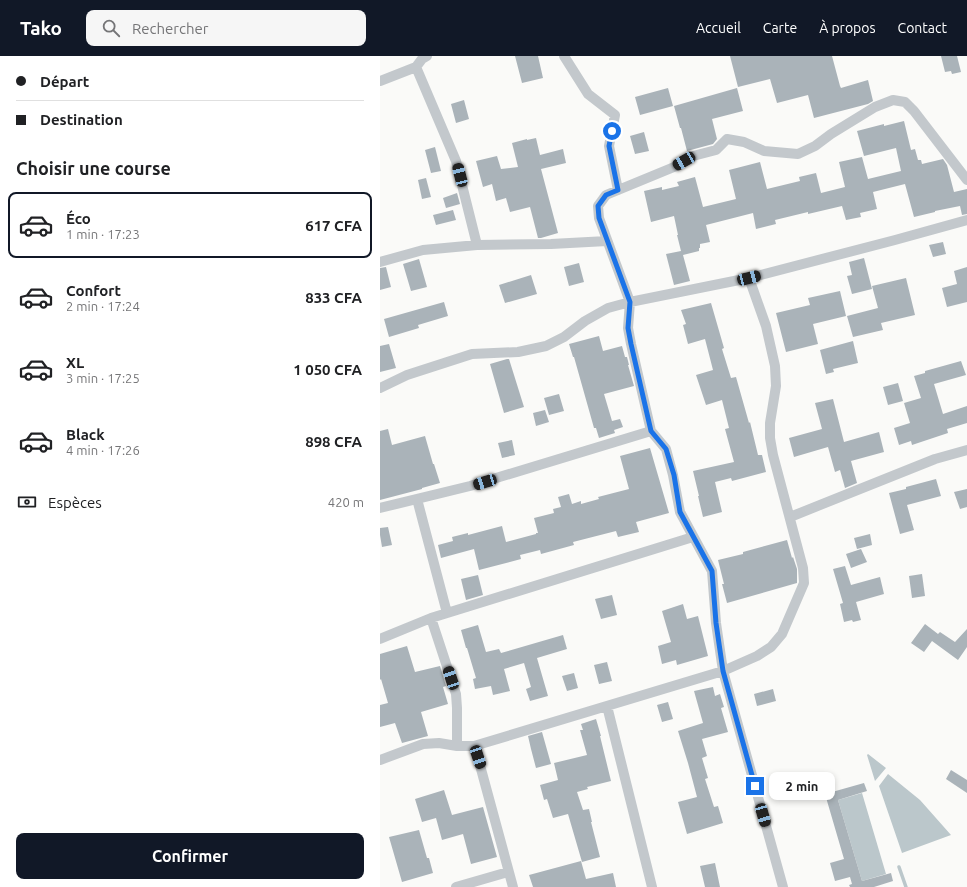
<!DOCTYPE html>
<html lang="fr">
<meta charset="utf-8">
<style>
:root{--surface:#fff;--page:#f6f6f6;--text:#202124;--muted:#757577;--line:#e0e0e0;--accent:#111827}
body{margin:0;font-family:Ubuntu,sans-serif;background:var(--page);color:var(--text);height:100vh;display:flex;flex-direction:column;font-size:15px;white-space:nowrap}
*{box-sizing:border-box;margin:0}
p{font-size:13px;color:var(--muted)}
.icon{flex:none;width:22px;height:22px;fill:none;stroke:currentColor;stroke-width:2;stroke-linecap:round;stroke-linejoin:round}
.map{position:relative;flex:1;overflow:hidden}
.side{display:flex;flex-direction:column;background:var(--surface);width:380px}
.side>*{flex:none}
.top-card{display:grid;align-content:center;height:88px;padding:0 16px;background:var(--surface)}
.end{position:absolute;width:18px;height:18px;margin:-9px;border:5px solid #1a73e8;background:#fff;box-shadow:0 0 0 2px #fff}
.from{border-radius:50%}
.bubble{position:absolute;height:28px;border-radius:8px;background:var(--surface);box-shadow:0 2px 6px #0003;font-size:13px;font-weight:700;line-height:28px;text-align:center}
.car{position:absolute;width:12px;height:24px;margin:-12px -6px;border-radius:5px;box-shadow:0 0 3px 1px #0007;background:linear-gradient(#222 24%,#8ab4d8 0 40%,#222 0 76%,#8ab4d8 0 86%,#222 0)}
.top-card b{display:flex;align-items:center;gap:14px;height:38px;font-size:15px}
.top-card b+b{border-top:1px solid var(--line)}
.top-card i{width:10px;height:10px;background:var(--text)}
ul{padding:0;list-style:none}
li{display:flex;align-items:center;gap:12px;height:66px;margin:0 8px 6px;padding:0 8px;border:2px solid transparent;border-radius:8px}
li div{flex:1}
li b{display:block;font-size:15px}
li em{font-style:normal;font-weight:700}
li.current{border-color:var(--accent)}
li>.icon{width:36px;height:36px;stroke-width:1.5}
h2{padding:0 16px;font-size:18px;line-height:48px}
.pay{display:flex;align-items:center;gap:10px;height:44px;padding:0 16px;font-size:15px}
.pay p{margin-inline-start:auto}
.cta{display:flex;gap:8px;margin-top:auto;padding:8px 16px}
.cta a{flex:1;height:46px;border-radius:8px;background:var(--accent);color:#fff;font-size:16px;font-weight:700;line-height:46px;text-align:center}
header{display:flex;align-items:center;gap:24px;box-sizing:border-box;height:56px;padding:0 20px;background:var(--accent);color:#fff}
header strong{font-size:19px}
nav{display:flex;gap:22px;margin-inline-start:auto;font-size:14px}
.search{width:280px;height:36px;background:var(--page);display:flex;align-items:center;gap:10px;box-sizing:border-box;padding:0 14px;border-radius:8px;color:var(--muted);font-size:15px}
main{display:flex;flex:1;min-height:0}
.map>svg:first-child{display:block}
.water{fill:#bbc7cb}
.lines{fill:none;stroke-linecap:round;stroke-linejoin:round}
.stream{stroke:#bbc7cb;stroke-width:3.5}
.building{fill:#aab3b9}
.minor{stroke:#c3c8cc;stroke-width:10}
.route{stroke:#1a73e8;stroke-width:5}
</style>
<header>
<strong>Tako</strong>
<div class="search"><svg class="icon" aria-label="search" viewBox="0 0 24 24"><circle cx="10" cy="10" r="6"/><path d="M15 15l6 6"/></svg>Rechercher</div>
<nav><a>Accueil</a><a>Carte</a><a>À propos</a><a>Contact</a></nav>
</header>
<main>
<section class="side">
<div class="top-card">
<b><i class="from"></i>Départ</b>
<b><i></i>Destination</b>
</div>
<h2>Choisir une course</h2>
<ul>
<li class="current"><svg class="icon" aria-label="car" viewBox="0 0 24 24"><path d="M5 17H2v-5l4-1 3-4h7l3 4 3 1v5h-3M9 17h6M6 11h13"/><circle cx="7" cy="17" r="2"/><circle cx="17" cy="17" r="2"/></svg><div><b>Éco</b><p>1 min · 17:23</p></div><em>617 CFA</em></li>
<li><svg class="icon" aria-label="car" viewBox="0 0 24 24"><path d="M5 17H2v-5l4-1 3-4h7l3 4 3 1v5h-3M9 17h6M6 11h13"/><circle cx="7" cy="17" r="2"/><circle cx="17" cy="17" r="2"/></svg><div><b>Confort</b><p>2 min · 17:24</p></div><em>833 CFA</em></li>
<li><svg class="icon" aria-label="car" viewBox="0 0 24 24"><path d="M5 17H2v-5l4-1 3-4h7l3 4 3 1v5h-3M9 17h6M6 11h13"/><circle cx="7" cy="17" r="2"/><circle cx="17" cy="17" r="2"/></svg><div><b>XL</b><p>3 min · 17:25</p></div><em>1 050 CFA</em></li>
<li><svg class="icon" aria-label="car" viewBox="0 0 24 24"><path d="M5 17H2v-5l4-1 3-4h7l3 4 3 1v5h-3M9 17h6M6 11h13"/><circle cx="7" cy="17" r="2"/><circle cx="17" cy="17" r="2"/></svg><div><b>Black</b><p>4 min · 17:26</p></div><em>898 CFA</em></li>
</ul>
<div class="pay"><svg class="icon" aria-label="cash" viewBox="0 0 24 24"><path d="M3 7h18v10H3z"/><circle cx="12" cy="12" r="2"/></svg>Espèces<p>420 m</p></div>
<div class="cta"><a>Confirmer</a></div>
</section>
<div class="map">
<svg width="587" height="831" viewBox="0 0 587 831">
<rect width="100%" height="100%" fill="#fafaf8"/>
<path class="water" d="M488 698 506 712 495 725 487 699Z
M508 718 540 744 571 779 522 797 499 730Z
M482 737 506 818 482 825 458 744Z"/>
<g class="lines">
<path class="stream" d="M519 811 526 831"/>
</g>
<path class="building" d="M135 0H158L163 22 142 27Z
M350 0H452L460 30 461 32 488 24 493 45 488 48 434 62 428 39 397 47 390 23 358 31Z
M561 0H577L581 16 572 18 571 15 565 16Z
M288 32 293 50 260 59 255 41Z
M357 32 363 55 332 63 337 83 333 88 307 95 301 72H300L294 50Z
M84 44 89 63 76 67 71 48Z
M524 65 531 94 535 93 538 104H541L542 108 563 103 567 109 574 136 587 133V158L582 159 580 150 555 155V156L534 161 525 128 493 136 497 153 480 157 481 161 466 164 462 150 428 158V156L395 164 396 168 376 173 373 157 326 169 330 186 320 188V192H319V195L303 199 310 225 294 229 286 198 301 195 297 179H298L294 160 271 166 264 135 282 131V134L299 130 297 126 315 121 323 151 356 143 349 114 380 106 387 133 420 125 419 121 436 117 441 137 465 131 459 106 482 101 488 123 521 115 516 92 484 100 477 75 504 68V70Z
M264 76 269 95 255 98 250 80Z
M156 82 160 99 183 93 186 107 161 113 178 177 161 182H158L150 151 130 156 126 142 116 145 112 128 103 131 96 105 117 100 121 113 138 111 132 87 147 83V84Z
M55 91 61 115 51 117 45 94Z
M46 122 51 141 42 143 38 124Z
M77 137 80 148 66 152 63 142Z
M73 154 76 164 56 169 53 159Z
M563 186 566 198 553 201 549 189Z
M484 202 492 233 472 238 467 220 472 219 469 206Z
M39 203 47 231 31 235 23 208Z
M199 207 204 226 189 230 184 211Z
M6 211 11 231 0 234V212Z
M587 211V246L567 251 562 232 577 228 574 215Z
M151 219 157 238 125 247 119 229Z
M526 222 535 259 501 267 503 274 473 281 467 260 498 252 492 230Z
M460 235 466 260 433 268 438 288 406 296 396 257 430 249 428 242Z
M64 246 68 260 38 269 39 272 9 281 4 263Z
M331 247 344 292 342 293 351 322 356 321 369 367 370 366 378 399H382L386 416 352 425 351 422 335 426 342 456 323 461 318 440H319L313 415 354 406 345 373 349 372 342 344 326 349 316 319 333 314 325 283 308 288 303 269 306 268 301 254Z
M219 280 223 295 242 290 245 301H247L249 309H248L254 330 224 338 232 365 240 363 243 371 234 374 235 377 219 382 216 372H214L194 301H193L189 288Z
M473 285 478 307 453 313 454 316 446 318 440 294Z
M9 288 16 312 0 316V290Z
M127 303H129L144 351 124 357 110 308Z
M581 305 586 319 554 328 563 358 587 350V367L567 373 568 377 532 389 531 385 519 389 514 372 530 367 524 347 541 342 534 320 545 317V315Z
M518 327 523 345 508 349 503 331Z
M179 338 184 355 169 359 164 342Z
M453 343 464 386 499 376 504 396 471 405 477 427 465 432 460 414 455 416 448 391 414 401 409 382 442 373 435 347Z
M165 354 169 366 156 370 153 357Z
M8 373 12 389 45 380 53 408H54L60 427 42 432V433L0 444V375Z
M132 384 135 399 122 402 118 387Z
M270 392 289 457 256 466 259 476 238 481 236 475 193 486 194 489 161 498 160 494 140 499 141 503 99 514 94 493 61 502 58 489 73 485 72 481 88 477V479L122 470 126 486 156 478V477H158L154 462 174 457 173 453 181 451 178 441 189 438 192 448 201 445V448L219 443 218 441 249 433 240 400Z
M556 423 561 440 527 449 534 474 520 478 509 437 526 433V431Z
M587 433V451L580 453 574 436Z
M8 471 12 489 2 491 0 479V472Z
M490 478 492 489 477 493 474 482Z
M407 484 412 502 413 501 417 513V527L347 547 342 528H344L338 504 363 498V496Z
M481 493 487 506 471 512 466 498Z
M465 510 471 529 500 521 504 538 476 546 481 564 473 566 472 564 464 566 460 548 463 547 453 513Z
M542 518 545 540 532 542 529 520Z
M98 519 103 539 86 544 81 523Z
M232 539 237 559 221 563 215 543Z
M303 548 307 563 318 560 328 600 297 609 296 604 282 608 278 590 291 586 282 555Z
M545 568 558 578 560 576 575 586 587 573V591L578 604 552 585 544 596 531 587Z
M98 569 106 596 119 593 121 597 183 579 187 593 157 602 168 640 150 645 146 633 151 631 144 607 124 613 130 635 113 639 111 630 95 633 93 623 96 622 87 592H86L81 574Z
M27 590 35 616 60 610 66 630 63 631 68 648 41 656 48 680 22 687 15 667 0 671V649L8 647 1 623 0 624V598Z
M227 606 232 625 219 628 214 609Z
M194 617 198 632 187 635 182 620Z
M333 631 335 640 340 638 344 651 341 652 348 676 322 683 327 700 322 702 328 722 325 723 334 751 338 750 343 767 307 778 298 746 317 741 308 707 298 675 323 667 314 635Z
M393 633 396 645 377 650 374 638Z
M288 646 293 663 282 666 277 649Z
M216 663 221 680H220L231 725 207 731 208 733 197 736 203 754 209 753 212 766H211L220 801 202 806 188 758 173 762 167 743 164 744 160 729 178 724 174 707 207 699 200 674H203L201 668Z
M162 676 171 708 156 712 151 693 148 680Z
M571 714 587 724V737L566 723Z
M484 727 487 735 458 744 482 825 511 817 513 825 494 831H470L469 829 472 828 470 821 455 825 450 807 464 803 445 738Z
M64 734 72 759 103 751 117 801 91 808 83 778 62 784 56 762 42 766 35 743Z
M39 774 47 802H49L53 817 22 826 9 781Z
M201 805 206 823 233 817 236 831H153L149 819Z
M335 807 340 831H325L320 810Z"/>
<g class="lines">
<path class="minor" d="M184 0 208 38 235 59 229 90 238 134
M36 11 76 105 97 189
M0 25 36 11 42 3 47 0
M0 206 43 194 97 189 171 188 227 185
M0 332 27 319 92 298 138 296 166 290 184 281 205 265 228 252 250 246 369 222 515 184 587 164
M37 443 67 557
M0 452 90 430 271 375
M410 461 555 403 587 394
M51 562 76 638 77 652V690
M0 583 51 562 313 481
M227 650 272 831
M94 690 101 713 133 831
M0 704 43 688 59 687 77 690H94L343 615 377 600 391 591 402 578 424 527 423 512 393 399 390 382V367L396 330 395 310 386 270 369 222
M76 831 128 816
M403 831 343 615 336 567 332 515 300 456 293 419 286 393 271 375 251 288 248 272 250 246 219 162 218 150 226 139 294 111 313 100 336 94 347 83 364 86 384 95 418 98 435 90 451 78 495 51 513 44 525 46 534 55 587 124"/>
</g>
<g class="lines">
<path class="route" d="M232 75 229 90 238 134 226 139 218 150 219 162 250 246 248 272 251 288 271 375 286 393 294 419 300 456 332 515 336 567 343 615 375 730"/>
</g>
</svg>
<i class="end from" style="left:232px;top:75px"></i>
<i class="end" style="left:375px;top:730px"></i>
<div class="bubble" style="left:389px;top:716px;width:66px">2 min</div>
<i class="car" style="left:304px;top:105px;rotate:240deg"></i>
<i class="car" style="left:80px;top:119px;rotate:346deg"></i>
<i class="car" style="left:369px;top:222px;rotate:76deg"></i>
<i class="car" style="left:105px;top:426px;rotate:253deg"></i>
<i class="car" style="left:71px;top:622px;rotate:342deg"></i>
<i class="car" style="left:98px;top:701px;rotate:162deg"></i>
<i class="car" style="left:383px;top:759px;rotate:164deg"></i>
</div>
</main>
